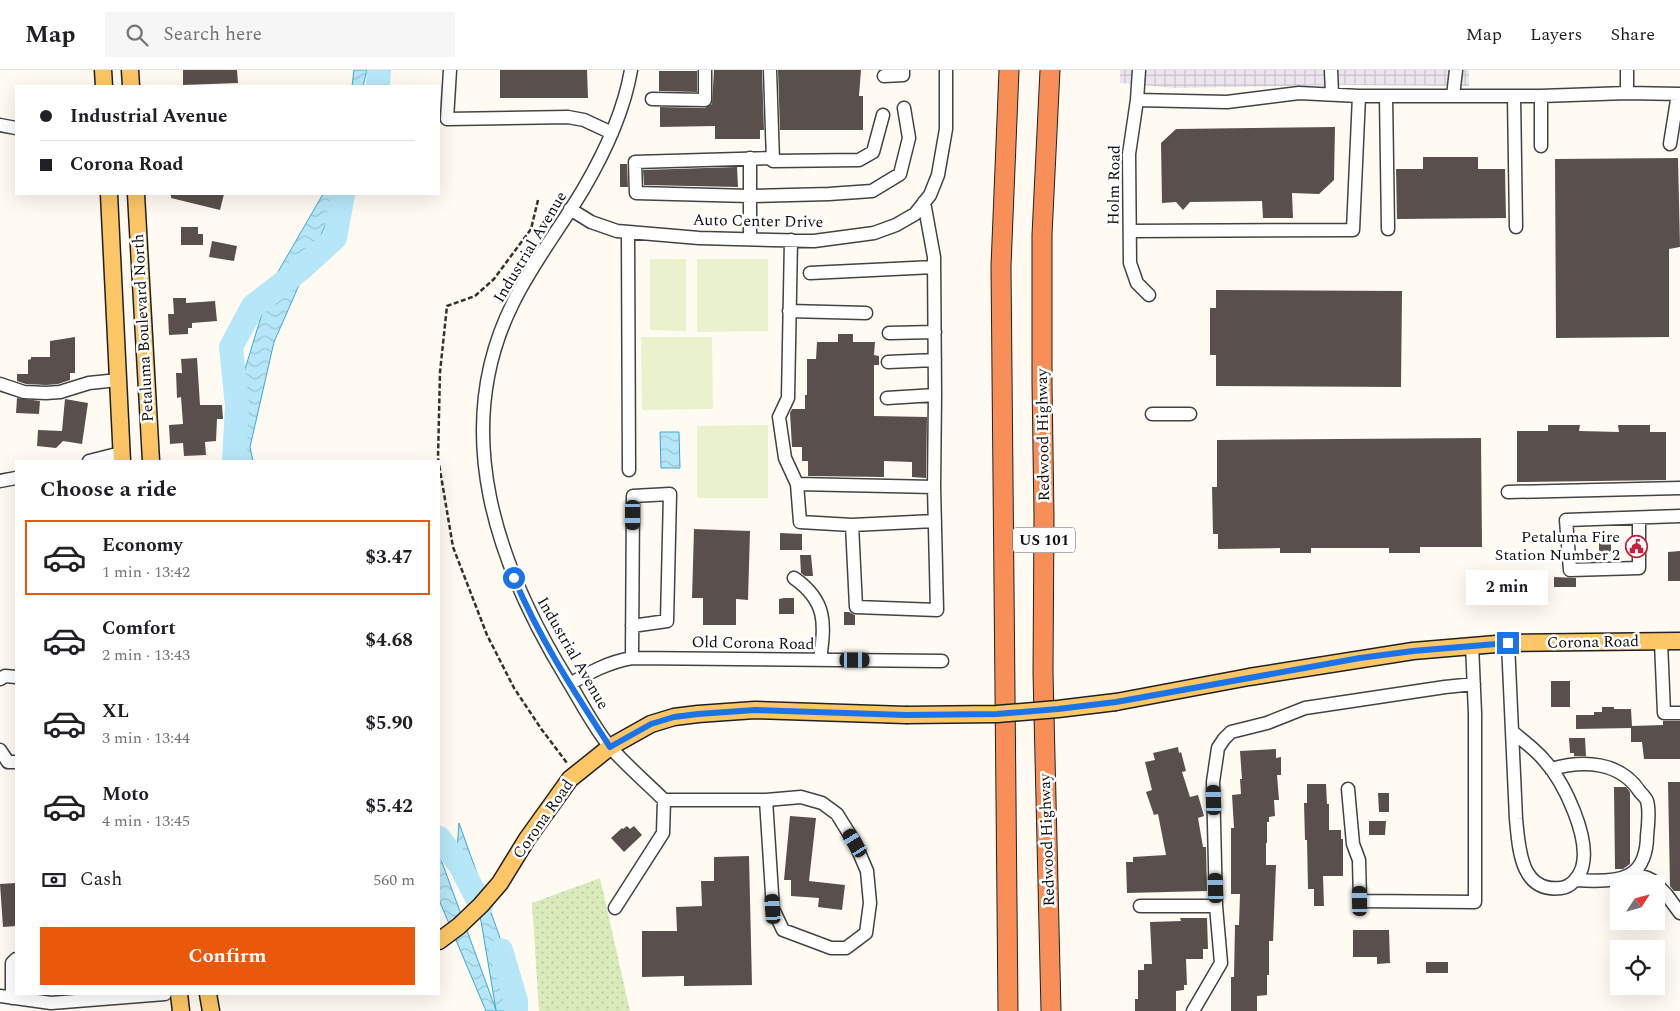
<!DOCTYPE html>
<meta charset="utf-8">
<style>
:root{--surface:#fff;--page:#f6f6f6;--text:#202124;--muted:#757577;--line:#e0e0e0;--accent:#ea580c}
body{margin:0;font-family:Spectral,serif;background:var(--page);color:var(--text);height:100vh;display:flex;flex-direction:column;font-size:19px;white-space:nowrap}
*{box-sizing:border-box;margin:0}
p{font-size:16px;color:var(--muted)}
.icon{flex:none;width:28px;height:28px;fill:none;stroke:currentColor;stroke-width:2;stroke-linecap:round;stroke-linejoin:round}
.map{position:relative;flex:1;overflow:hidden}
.panel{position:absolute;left:15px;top:390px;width:425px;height:535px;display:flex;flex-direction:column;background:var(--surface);border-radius:0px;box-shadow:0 5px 20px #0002}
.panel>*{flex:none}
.guide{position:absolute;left:15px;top:15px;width:425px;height:110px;border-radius:0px;box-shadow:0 5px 20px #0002;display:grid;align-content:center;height:110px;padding:0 25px;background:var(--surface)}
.needle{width:32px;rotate:54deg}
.controls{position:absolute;left:1610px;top:805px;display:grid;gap:10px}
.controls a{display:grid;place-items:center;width:55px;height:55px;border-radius:0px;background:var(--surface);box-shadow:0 5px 20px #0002;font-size:25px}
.end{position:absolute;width:22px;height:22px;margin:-11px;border:6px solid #1a73e8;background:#fff;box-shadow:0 0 0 2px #fff}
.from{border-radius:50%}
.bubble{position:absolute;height:35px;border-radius:0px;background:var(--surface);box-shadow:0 5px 20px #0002;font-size:16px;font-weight:700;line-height:35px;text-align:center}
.car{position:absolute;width:15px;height:30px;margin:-15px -8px;border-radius:6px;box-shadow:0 0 4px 1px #0007;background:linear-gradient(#222 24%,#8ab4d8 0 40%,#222 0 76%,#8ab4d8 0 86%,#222 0)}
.guide b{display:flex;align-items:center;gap:18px;height:48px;font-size:19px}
.guide b+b{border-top:1px solid var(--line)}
.guide i{width:12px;height:12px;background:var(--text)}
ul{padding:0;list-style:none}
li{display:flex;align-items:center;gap:15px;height:75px;margin:0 10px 8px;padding:0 15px;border:2px solid transparent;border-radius:0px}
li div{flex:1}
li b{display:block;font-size:19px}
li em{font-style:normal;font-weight:700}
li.selected{border-color:var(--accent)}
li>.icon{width:45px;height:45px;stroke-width:1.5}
h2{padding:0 25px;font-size:22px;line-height:60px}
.pay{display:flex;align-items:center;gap:12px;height:55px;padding:0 25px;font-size:19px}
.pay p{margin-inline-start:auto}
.cta{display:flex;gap:10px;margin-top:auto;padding:10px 25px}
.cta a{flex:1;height:58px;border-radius:0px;background:var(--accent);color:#fff;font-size:20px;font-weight:700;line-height:58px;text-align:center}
header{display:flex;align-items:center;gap:30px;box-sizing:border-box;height:70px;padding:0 25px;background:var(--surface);border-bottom:1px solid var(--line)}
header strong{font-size:24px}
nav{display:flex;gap:28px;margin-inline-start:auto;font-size:18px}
.search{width:350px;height:45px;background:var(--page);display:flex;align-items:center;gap:12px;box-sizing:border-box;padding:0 18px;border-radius:0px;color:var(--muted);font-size:19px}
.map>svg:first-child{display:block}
.industrial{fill:url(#industrial-grid)}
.grass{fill:url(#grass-dots)}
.pitch{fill:#e9f2cc}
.water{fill:url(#water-waves);stroke:#3aa7d1}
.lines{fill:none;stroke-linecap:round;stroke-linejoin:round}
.river{stroke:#b6e7f8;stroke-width:24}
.building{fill:#594f4c}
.minor-casing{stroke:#434343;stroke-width:15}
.major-casing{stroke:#212121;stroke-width:19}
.highway-casing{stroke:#212121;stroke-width:21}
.path{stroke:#323232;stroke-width:2.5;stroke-dasharray:5 2.5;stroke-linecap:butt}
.minor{stroke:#fff;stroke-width:12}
.major{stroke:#fcc666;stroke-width:16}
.highway{stroke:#f88e58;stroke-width:19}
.major-bridge-casing{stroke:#212121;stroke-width:19;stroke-linecap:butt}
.major-bridge{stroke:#fcc666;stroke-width:16}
.route{stroke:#1a73e8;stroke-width:6}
.labels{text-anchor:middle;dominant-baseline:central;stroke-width:5;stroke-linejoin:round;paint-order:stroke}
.shield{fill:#fff;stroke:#585858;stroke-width:1}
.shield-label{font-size:15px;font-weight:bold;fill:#101010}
.street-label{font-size:16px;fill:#101010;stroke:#fff}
.poi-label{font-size:16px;fill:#101010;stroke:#fff;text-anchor:end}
</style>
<header>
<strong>Map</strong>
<div class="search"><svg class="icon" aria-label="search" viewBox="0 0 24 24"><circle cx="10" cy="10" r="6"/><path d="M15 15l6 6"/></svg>Search here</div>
<nav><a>Map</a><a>Layers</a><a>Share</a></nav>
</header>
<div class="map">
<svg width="1680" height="941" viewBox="0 0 1680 941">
<defs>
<pattern id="industrial-grid" width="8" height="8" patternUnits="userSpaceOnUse" patternTransform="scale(1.25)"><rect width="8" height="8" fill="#ece4ee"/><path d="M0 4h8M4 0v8" fill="none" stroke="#c9c3cb"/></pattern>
<pattern id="grass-dots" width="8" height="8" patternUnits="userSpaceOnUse" patternTransform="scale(1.25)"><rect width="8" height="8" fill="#d9ebba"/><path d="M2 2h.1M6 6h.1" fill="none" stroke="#b9c89f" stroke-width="1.8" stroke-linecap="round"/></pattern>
<pattern id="water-waves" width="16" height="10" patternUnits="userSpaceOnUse" patternTransform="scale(1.25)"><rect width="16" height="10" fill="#b6e7f8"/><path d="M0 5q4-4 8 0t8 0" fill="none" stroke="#9bc5d4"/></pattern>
</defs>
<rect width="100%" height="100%" fill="#fffbf3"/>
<path class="industrial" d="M1120 0H1469V16L1344 15 1175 18 1120 13Z"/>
<path class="grass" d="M600 808 630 941H539L532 833Z"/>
<path class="pitch" d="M650 189H686V261L650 260Z
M697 189H768V261L697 262Z
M641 267H712L713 339 642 340Z
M768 355V428H697V356Z"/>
<path class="water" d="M354 0H367L363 16H352Z
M323 124H339L274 272 250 377 253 391H235V332L271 214Z
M660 362H679L680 398H661Z
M459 753 509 893 512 941H486L439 830V784L496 940 481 851 457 779Z"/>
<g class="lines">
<path class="river" d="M378 16 379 0
M234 391 237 336 231 277 253 236 301 199 335 168 343 124
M439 768 460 795 481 836
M501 880 516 931V941"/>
</g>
<path class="building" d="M183 0H237L238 13 183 15Z
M500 0H587L588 28H500Z
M714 0H762L764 60H760V69H715V56L660 57V37L705 38 712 34Z
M778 0H861L859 26H863V60H780Z
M659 1H697V22L659 21Z
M1335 57 1334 110 1319 124 1292 123 1293 148H1263L1262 131 1190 132 1183 140 1176 132 1162 133 1161 73 1176 59Z
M1423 87H1478V99H1505L1506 148 1397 149 1396 99H1423Z
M1678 88 1680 177 1669 179V267L1556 268 1555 89Z
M620 94H627L628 117H620Z
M737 97 738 117 644 115 643 100Z
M171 124H224L220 140 171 128Z
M181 157H198V164H203V175H181Z
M212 171 237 176 234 191 209 187Z
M1216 220 1402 221 1401 317 1216 316V285H1210V238H1216Z
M173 228H186V233L215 231 217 251 192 253V258H188V264L169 265 168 244H174Z
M838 264H853V272H875L874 285 879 286V295H874V346L927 347 926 408 912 407V392L884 391V407L808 406V391H802V377H792L790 343 792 339H805V325H807V289H816L817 272H838Z
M75 267V303H70V310L58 314 46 315 26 314 17 311V304H28V290L31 289V287H50V271Z
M197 288 200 335H222L223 349H217L216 371 205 372 206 385 184 386 183 373 170 374 169 355 183 354 181 327 177 328 176 303H182L181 289Z
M17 328 40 331 39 344 16 343Z
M65 329 88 333 82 374 63 371 56 378 37 376 38 360 62 361Z
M1548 355H1580L1579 361 1619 362 1618 355H1650V362H1666V410L1517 412V361H1548Z
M1481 368 1482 477H1420V483H1389V478H1311V483H1280V478L1218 479V464H1213L1212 417H1217V370Z
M694 459 750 461 748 530 736 529V555H703V528H692Z
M780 463 802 464V480H780Z
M1599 473H1611V484H1599Z
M1680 481V511H1668V482Z
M800 485H811L813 506H805L801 503Z
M1554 507 1576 508V517H1554Z
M784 528H794V544H779V529Z
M844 542H849L855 545V555H844Z
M1551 611H1570V637H1551Z
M1602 637H1614V639H1631L1632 656 1663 655V651H1680V689H1644L1642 672H1631V658L1576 659V645H1594V642H1602Z
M1569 668H1585L1586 686H1574V683H1570Z
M1178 677 1179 683 1181 682 1186 701 1182 702 1190 727 1198 725 1204 746 1198 748 1203 777H1206L1207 821 1127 823 1126 792H1133V787L1166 785 1158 744 1154 745 1146 722 1152 720 1145 692 1155 690 1153 683Z
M1276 679V688L1281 687V705H1277L1279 730H1274L1275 746 1269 747V752H1267V773H1266V795H1276L1273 871H1269V905H1267V925L1257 926V941H1231V907H1234L1235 855H1239L1240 824H1231V758H1234L1232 725 1241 724 1240 709H1242L1240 681Z
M1668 712H1680V821H1674L1670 816Z
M1307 714H1326L1327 734H1329V760H1341V769H1343V806H1323L1324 836H1314V819H1308L1307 770H1305L1304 733H1307Z
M1614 717H1626L1630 722V794L1623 799H1615Z
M1378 723H1389V742H1379Z
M790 746 816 748 809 811 845 815 842 840 818 837 819 828 791 826V810H784Z
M1369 751H1386L1385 765H1369Z
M627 756 630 759 634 756 642 765 624 782 611 768 622 758 623 759Z
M749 786 752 915 684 916V906L642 907V861H677L676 837 702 836 701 811H714V787Z
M16 813V856L3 857 0 814Z
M1180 848H1207L1208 879H1203V889H1186L1187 915H1184V920L1176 921V941H1135V929H1138V900H1144V894H1152L1150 852 1181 851Z
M1353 860H1389L1390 893 1377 894V887H1353Z
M1426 892H1448V903H1426Z"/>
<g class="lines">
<defs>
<path id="minor" d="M450 0 447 49 568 47 584 50 612 63
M631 0C624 41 605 82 584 118 561 157 533 192 513 233 449 361 497 495 567 609 580 630 596 661 611 678 628 697 647 713 664 730H766L773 839 783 860 831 878H846L866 863 870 833 867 801 855 773 837 744 822 733 801 727 766 730
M770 0 773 91 859 90 873 82 883 45
M1139 0 1137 30 1129 84 1130 193 1137 213 1149 225
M1331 0 1332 24
M1627 0V23
M884 6 903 5V0
M1386 26 1388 159
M1453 26 1456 0
M1514 26 1516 157
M1541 26V76
M652 29 705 30V0
M1137 30 1227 32 1299 23 1359 26H1541L1627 23 1680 24
M0 55 16 58
M1670 74 1678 24
M773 88 635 92 636 123 750 126 829 124 872 121 900 104 909 68 904 38
M570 139 591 152 617 161 699 168 814 171 874 163 896 155 915 144 930 125 938 105 946 59V0
M1130 161 1353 160 1359 26
M628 163 629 400
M750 169V88
M791 170 788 328 779 347 785 388 797 414 800 452 852 455 856 537 937 540 934 417 797 414
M810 203 934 197
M789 241 866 243
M889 263 935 262
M888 292 935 290
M0 314 24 322 46 323 60 322 89 313 118 310
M887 328 935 325 934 187 924 132
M1152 344H1190
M89 391 121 383
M0 411 16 408
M934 417 935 325
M1508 422 1680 418
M1639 448V498L1570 500 1566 450 1680 446
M852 455 935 451
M794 508C827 531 825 553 820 590
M1661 572 1664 643H1680
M1508 573 1516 749C1519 778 1520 823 1561 818 1571 817 1579 807 1582 798 1591 768 1564 712 1544 690 1535 679 1523 671 1513 662
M632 588 633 426 670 424 667 551 632 556
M0 609 5 606 16 607
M570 614C590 602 609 592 632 588L942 591
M0 680 8 692H16
M1551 699C1583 690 1620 691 1640 722 1642 724 1646 728 1647 731 1650 741 1648 756 1647 766 1647 780 1643 798 1629 805 1616 812 1590 811 1576 810
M1348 719 1353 774 1359 790 1360 831 1475 832V643L1472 575
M1629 805C1640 806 1649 806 1656 814
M1656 814 1666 824 1680 843
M1140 836H1216
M615 838 663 763 664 730
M0 926 51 933 165 924
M12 928V893L16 889
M1193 941 1221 893 1216 836 1213 712 1218 678 1224 669 1231 662 1267 653 1305 638 1445 617 1474 614"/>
<path id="major" d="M103 0 104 16
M130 0 131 16
M109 124 122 391
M136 124 151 391
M1116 632 1249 607 1413 581 1508 573 1680 571
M439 871 459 856 481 835 500 813 527 769 570 709 610 677 651 654 674 647 698 644 755 640 906 645
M179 924 181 941
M208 924 211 941"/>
<path id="highway" d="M1050 0 1042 165V313L1044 447 1043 602 1051 941
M1008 941 1001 196 1009 0"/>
</defs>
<use href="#minor" class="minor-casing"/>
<use href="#major" class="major-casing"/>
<use href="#highway" class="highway-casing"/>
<path class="path" d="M538 130 531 159 494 209 475 226 447 236 440 302 438 388 453 477 487 565 514 618 542 660 567 693"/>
<use href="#minor" class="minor"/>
<use href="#major" class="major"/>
<use href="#highway" class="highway"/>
<defs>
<path id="major-bridge" d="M906 645 997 644 1058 639 1116 632"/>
</defs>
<use href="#major-bridge" class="major-bridge-casing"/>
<use href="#major-bridge" class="major-bridge"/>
</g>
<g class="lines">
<path class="route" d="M514 508C539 568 575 623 610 677L651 654 674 647 698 644 755 640 906 645 997 644 1058 639 1116 632 1360 588 1413 581 1508 573"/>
</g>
<defs>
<symbol id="civic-ring" viewBox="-11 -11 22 22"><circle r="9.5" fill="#fff" stroke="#c5233d" stroke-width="1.5"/><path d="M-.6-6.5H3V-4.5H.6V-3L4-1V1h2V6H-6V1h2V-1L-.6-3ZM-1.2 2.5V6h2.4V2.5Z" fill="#c5233d"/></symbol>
</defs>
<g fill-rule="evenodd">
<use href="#civic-ring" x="1624" y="464" width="25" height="25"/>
</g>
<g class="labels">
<rect class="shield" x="1013" y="457.5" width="62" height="25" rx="4"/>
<g class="shield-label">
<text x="1044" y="470">US 101</text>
</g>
<g class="street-label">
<text transform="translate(1114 115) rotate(-89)">Holm Road</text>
<text transform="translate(758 151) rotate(1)">Auto Center Drive</text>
<text transform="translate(530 177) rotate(-59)">Industrial Avenue</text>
<text transform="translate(143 258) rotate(-93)">Petaluma Boulevard North</text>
<text transform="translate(1043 365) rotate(-91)">Redwood Highway</text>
<text transform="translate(1593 572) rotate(-1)">Corona Road</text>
<text transform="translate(753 573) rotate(1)">Old Corona Road</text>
<text transform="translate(573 583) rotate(60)">Industrial Avenue</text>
<text transform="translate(543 749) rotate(-55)">Corona Road</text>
<text transform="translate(1047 770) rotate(-92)">Redwood Highway</text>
</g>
<g class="poi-label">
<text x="1620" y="467">Petaluma Fire<tspan x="1620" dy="18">Station Number 2</tspan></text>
</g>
</g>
</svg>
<div class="controls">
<a><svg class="needle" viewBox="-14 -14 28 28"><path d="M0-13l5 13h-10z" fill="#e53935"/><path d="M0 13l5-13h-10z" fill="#757577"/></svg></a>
<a><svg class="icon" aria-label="locate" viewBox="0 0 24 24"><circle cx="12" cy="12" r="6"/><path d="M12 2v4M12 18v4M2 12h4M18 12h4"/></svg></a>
</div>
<i class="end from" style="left:514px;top:508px"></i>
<i class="end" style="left:1508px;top:573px"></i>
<div class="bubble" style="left:1466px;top:500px;width:82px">2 min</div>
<i class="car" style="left:633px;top:445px;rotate:180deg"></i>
<i class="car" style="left:855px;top:590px;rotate:90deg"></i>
<i class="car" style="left:1214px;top:730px;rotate:358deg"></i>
<i class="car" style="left:855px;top:773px;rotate:328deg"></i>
<i class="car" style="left:1216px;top:818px;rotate:358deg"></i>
<i class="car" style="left:1360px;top:831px;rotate:359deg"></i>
<i class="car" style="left:773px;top:839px;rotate:356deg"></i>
<div class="guide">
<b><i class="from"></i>Industrial Avenue</b>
<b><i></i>Corona Road</b>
</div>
<section class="panel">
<h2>Choose a ride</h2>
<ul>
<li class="selected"><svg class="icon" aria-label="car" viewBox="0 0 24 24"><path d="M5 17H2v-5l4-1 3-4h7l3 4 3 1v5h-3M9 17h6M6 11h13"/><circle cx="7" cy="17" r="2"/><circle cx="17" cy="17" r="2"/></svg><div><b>Economy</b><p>1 min · 13:42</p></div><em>$3.47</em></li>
<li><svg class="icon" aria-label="car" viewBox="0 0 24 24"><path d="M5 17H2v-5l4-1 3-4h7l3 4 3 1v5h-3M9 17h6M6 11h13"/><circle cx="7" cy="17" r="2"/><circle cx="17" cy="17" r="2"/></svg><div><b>Comfort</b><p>2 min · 13:43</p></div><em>$4.68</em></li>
<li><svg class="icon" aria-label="car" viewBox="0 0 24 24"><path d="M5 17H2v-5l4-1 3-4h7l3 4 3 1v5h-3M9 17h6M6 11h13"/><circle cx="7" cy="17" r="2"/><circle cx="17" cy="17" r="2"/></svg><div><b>XL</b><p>3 min · 13:44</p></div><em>$5.90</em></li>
<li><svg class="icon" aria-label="car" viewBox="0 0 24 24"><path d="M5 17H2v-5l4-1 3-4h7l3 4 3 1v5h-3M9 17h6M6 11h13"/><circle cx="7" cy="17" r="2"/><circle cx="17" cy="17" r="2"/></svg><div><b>Moto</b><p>4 min · 13:45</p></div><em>$5.42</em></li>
</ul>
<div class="pay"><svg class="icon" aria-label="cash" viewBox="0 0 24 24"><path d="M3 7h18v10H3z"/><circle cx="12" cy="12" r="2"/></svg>Cash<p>560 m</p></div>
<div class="cta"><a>Confirm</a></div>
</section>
</div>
